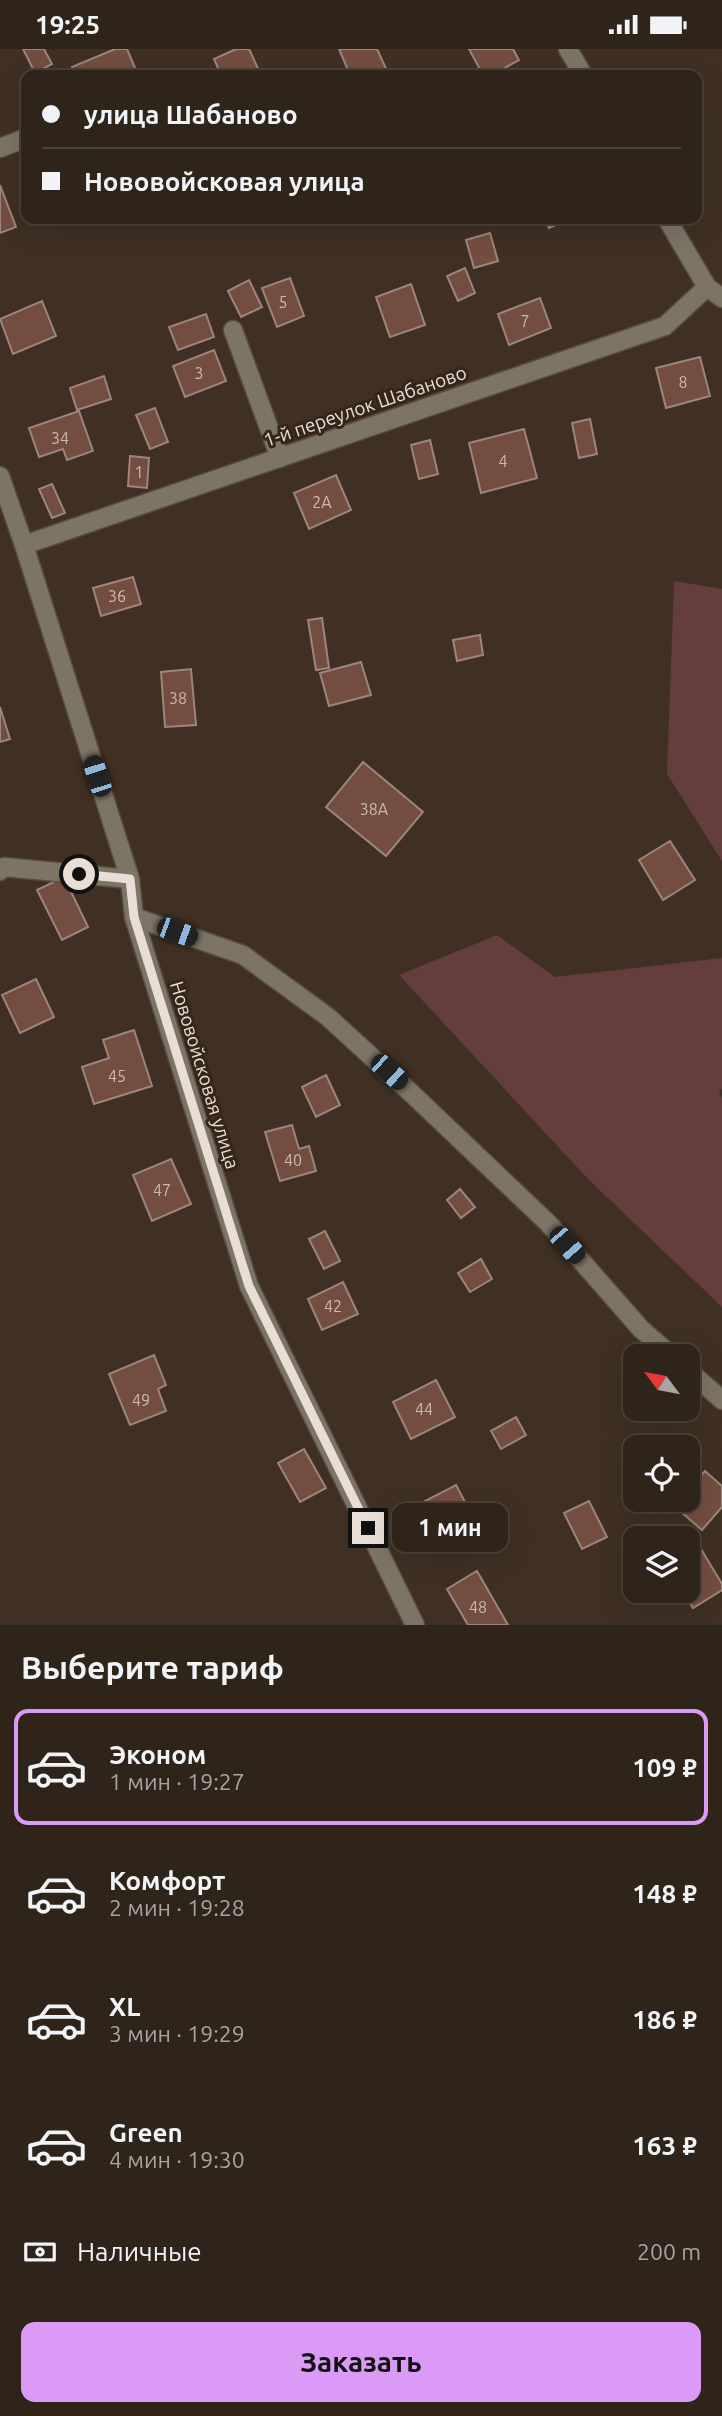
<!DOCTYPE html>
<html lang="ru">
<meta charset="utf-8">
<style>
:root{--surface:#2f241a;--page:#3b3027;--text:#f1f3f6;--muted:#a7a4a2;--line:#4a4139;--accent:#da9af6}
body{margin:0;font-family:Ubuntu,sans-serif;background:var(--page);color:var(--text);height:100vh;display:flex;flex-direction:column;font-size:26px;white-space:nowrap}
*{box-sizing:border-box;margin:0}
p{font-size:23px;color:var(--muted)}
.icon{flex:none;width:38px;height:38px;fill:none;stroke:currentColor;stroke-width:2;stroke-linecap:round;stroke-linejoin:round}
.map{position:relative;height:1576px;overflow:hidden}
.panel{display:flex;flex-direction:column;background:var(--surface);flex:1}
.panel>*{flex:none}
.hud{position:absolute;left:21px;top:21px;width:681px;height:154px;border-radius:14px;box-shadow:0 7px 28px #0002,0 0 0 2px var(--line);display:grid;align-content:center;height:154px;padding:0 21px;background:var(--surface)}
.needle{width:46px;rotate:302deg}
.controls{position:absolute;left:623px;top:1295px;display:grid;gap:14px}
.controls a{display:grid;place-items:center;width:77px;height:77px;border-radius:14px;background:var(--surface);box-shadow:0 7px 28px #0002,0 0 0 2px var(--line);font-size:35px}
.end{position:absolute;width:32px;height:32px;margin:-16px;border:9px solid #e8ded6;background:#111;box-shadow:0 0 0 4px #111}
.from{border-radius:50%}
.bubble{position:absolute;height:49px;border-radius:14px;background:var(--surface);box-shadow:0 7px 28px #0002,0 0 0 2px var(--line);font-size:23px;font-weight:600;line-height:49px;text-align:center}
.car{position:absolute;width:21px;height:42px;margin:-21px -10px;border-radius:9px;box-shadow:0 0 5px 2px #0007;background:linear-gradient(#222 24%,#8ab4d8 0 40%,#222 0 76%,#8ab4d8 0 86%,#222 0)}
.hud b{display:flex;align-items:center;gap:24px;height:66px;font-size:26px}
.hud b+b{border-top:2px solid var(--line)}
.hud i{width:18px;height:18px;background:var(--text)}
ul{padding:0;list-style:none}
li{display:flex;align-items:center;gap:21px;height:116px;margin:0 14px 10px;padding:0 7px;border:4px solid transparent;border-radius:14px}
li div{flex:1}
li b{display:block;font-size:26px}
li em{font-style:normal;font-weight:600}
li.on{border-color:var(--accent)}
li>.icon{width:63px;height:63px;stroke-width:1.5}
h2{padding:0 21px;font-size:32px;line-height:84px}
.pay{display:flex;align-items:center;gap:18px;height:77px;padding:0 21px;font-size:26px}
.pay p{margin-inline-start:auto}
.cta{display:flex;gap:14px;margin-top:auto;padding:14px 21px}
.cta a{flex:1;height:80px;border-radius:14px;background:var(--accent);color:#111;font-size:28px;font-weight:600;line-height:80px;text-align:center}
.status{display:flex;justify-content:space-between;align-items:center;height:49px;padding:0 35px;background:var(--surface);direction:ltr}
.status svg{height:19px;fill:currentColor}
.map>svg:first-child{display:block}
.green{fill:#643d3d}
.building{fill:#734e40;stroke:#9c857c;stroke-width:2}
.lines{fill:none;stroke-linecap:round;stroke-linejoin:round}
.minor-casing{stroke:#5a4c40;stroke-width:21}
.minor{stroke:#7c7465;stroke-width:18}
.route{stroke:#e8ded6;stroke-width:9}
.labels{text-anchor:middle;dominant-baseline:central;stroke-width:6;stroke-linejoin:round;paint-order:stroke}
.number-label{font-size:16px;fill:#cbbab0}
.street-label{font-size:19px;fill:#e8ded6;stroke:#352619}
</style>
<div class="status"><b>19:25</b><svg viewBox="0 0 49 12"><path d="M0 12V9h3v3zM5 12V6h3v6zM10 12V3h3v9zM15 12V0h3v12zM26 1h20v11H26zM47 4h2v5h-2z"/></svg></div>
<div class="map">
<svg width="722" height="1576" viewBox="0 0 722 1576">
<rect width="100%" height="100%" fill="#3f3023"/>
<path class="green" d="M674 532 722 540V812L667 725Z
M497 886 555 928 722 909V1039L719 1044 722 1048V1258L588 1130 399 926Z"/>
<path class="building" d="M23 0H44L52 15 35 24Z
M115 0H127L138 26H76L72 18Z
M236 0H249L261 26H221L214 10Z
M339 0H377L389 26H350Z
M469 0H513L519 11 492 26H483Z
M0 136 16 178 0 184Z
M545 170H570L549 179Z
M490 184 498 212 474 219 466 191Z
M465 219 475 244 458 252 447 227Z
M290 229 304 267 277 278 262 239Z
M249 231 262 258 241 268 228 242Z
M411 235 425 276 390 288 376 248Z
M540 249 551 279 509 296 498 265Z
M42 252 56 287 13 305 0 270Z
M206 265 214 288 178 301 169 278Z
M214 301 226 332 185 348 173 317Z
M700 308 710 347 666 359 656 319Z
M104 327 111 350 77 361 70 339Z
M155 359 168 393 150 400 136 366Z
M79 362 93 402 67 411 63 400 39 408 29 379Z
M590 370 597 405 579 409 572 374Z
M524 380 537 429 481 444 469 394Z
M430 391 438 425 419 430 411 396Z
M130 407 149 409 147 439 128 437Z
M336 426 351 461 309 480 294 444Z
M52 435 65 464 52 469 39 440Z
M133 528 141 555 101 567 93 539Z
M322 569 329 619 316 621 308 571Z
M480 586 483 606 457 612 453 591Z
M361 613 371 646 329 657 320 624Z
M191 620 196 676 165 678 161 623Z
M0 658 10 690 0 693Z
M363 713 423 763 386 807 326 758Z
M670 792 695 831 663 851 639 811Z
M64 828 88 878 62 891 37 841Z
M36 930 54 968 20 984 2 946Z
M134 981 152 1037 94 1055 82 1018 109 1009 103 991Z
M326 1026 340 1056 316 1068 302 1038Z
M292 1076 299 1100 309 1097 316 1122 280 1132 265 1083Z
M171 1110 191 1155 152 1172 133 1126Z
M460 1140 475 1158 461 1169 447 1151Z
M325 1182 340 1212 324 1220 309 1190Z
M481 1210 492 1230 470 1243 458 1224Z
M343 1233 358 1265 322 1281 308 1250Z
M154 1306 166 1336 158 1340 166 1362 130 1376 109 1325Z
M436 1331 455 1368 411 1390 393 1353Z
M516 1368 526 1386 501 1400 491 1382Z
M304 1400 326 1439 300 1453 278 1414Z
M705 1422 722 1437V1458L702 1481 674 1457 679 1451H688V1441Z
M456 1436 473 1468 420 1495 404 1463Z
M589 1452 607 1488 582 1500 564 1464Z
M701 1500 722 1535V1541L693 1559 683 1542H688V1508Z
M477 1522 508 1576H468L447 1540Z"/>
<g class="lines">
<defs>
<path id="minor" d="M568 0 583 26
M0 99 26 89
M667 170 707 238 722 249
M233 281 280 409
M0 427 24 496 130 830 134 868 249 1237 415 1576
M24 496 665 277 707 238
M0 822 4 818 130 830
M134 868 243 906 328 968 409 1042 549 1175 641 1280 672 1307
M688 1321 722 1351"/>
</defs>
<use href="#minor" class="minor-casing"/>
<use href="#minor" class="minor"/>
</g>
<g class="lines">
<path class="route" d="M79 825 130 830 134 868 249 1237 368 1479"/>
</g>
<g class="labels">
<g class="number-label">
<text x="283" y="253">5</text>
<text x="525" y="272">7</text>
<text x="199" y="324">3</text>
<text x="683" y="333">8</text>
<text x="60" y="389">34</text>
<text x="503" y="412">4</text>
<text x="139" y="423">1</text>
<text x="322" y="453">2А</text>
<text x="117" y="547">36</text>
<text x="178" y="649">38</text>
<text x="374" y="760">38А</text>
<text x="117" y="1027">45</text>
<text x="293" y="1111">40</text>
<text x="162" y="1141">47</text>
<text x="333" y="1257">42</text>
<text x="141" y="1351">49</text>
<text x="424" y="1360">44</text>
<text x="478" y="1558">48</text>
</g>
<g class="street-label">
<text transform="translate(365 357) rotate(-19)">1-й переулок Шабаново</text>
<text transform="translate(205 1026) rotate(73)">Нововойсковая улица</text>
</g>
</g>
</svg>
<div class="controls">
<a><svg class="needle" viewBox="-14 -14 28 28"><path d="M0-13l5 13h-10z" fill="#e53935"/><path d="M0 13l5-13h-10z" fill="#a7a4a2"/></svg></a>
<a><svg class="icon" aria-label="locate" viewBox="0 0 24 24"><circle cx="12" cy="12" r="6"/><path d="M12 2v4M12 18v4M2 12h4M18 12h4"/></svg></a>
<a><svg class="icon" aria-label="layers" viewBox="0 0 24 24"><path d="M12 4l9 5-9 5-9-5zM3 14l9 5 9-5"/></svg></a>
</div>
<i class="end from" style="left:79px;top:825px"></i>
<i class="end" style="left:368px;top:1479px"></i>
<div class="bubble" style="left:392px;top:1454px;width:116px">1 мин</div>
<i class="car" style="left:97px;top:727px;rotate:342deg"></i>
<i class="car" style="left:177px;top:883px;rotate:110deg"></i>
<i class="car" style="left:389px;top:1023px;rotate:132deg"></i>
<i class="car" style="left:567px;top:1196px;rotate:139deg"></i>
<div class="hud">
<b><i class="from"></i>улица Шабаново</b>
<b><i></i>Нововойсковая улица</b>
</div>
</div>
<section class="panel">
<h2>Выберите тариф</h2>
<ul>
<li class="on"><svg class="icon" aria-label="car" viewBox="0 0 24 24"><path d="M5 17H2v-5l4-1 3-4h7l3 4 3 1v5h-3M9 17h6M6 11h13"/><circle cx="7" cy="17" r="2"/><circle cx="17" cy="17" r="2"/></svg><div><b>Эконом</b><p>1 мин · 19:27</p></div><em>109 ₽</em></li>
<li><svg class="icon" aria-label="car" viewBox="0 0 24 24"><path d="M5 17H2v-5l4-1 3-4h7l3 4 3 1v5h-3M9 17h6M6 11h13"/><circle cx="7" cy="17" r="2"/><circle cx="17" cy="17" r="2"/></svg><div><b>Комфорт</b><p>2 мин · 19:28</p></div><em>148 ₽</em></li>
<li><svg class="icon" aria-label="car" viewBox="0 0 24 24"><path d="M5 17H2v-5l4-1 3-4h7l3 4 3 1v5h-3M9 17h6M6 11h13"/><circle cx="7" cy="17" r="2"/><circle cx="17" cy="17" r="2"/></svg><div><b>XL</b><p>3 мин · 19:29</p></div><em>186 ₽</em></li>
<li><svg class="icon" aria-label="car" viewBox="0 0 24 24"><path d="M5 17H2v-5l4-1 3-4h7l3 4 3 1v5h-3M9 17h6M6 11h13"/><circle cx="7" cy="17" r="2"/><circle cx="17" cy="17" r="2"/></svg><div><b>Green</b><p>4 мин · 19:30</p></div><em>163 ₽</em></li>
</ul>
<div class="pay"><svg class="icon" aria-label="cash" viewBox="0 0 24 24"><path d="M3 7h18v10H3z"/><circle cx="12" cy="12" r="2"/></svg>Наличные<p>200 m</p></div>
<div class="cta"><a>Заказать</a></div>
</section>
